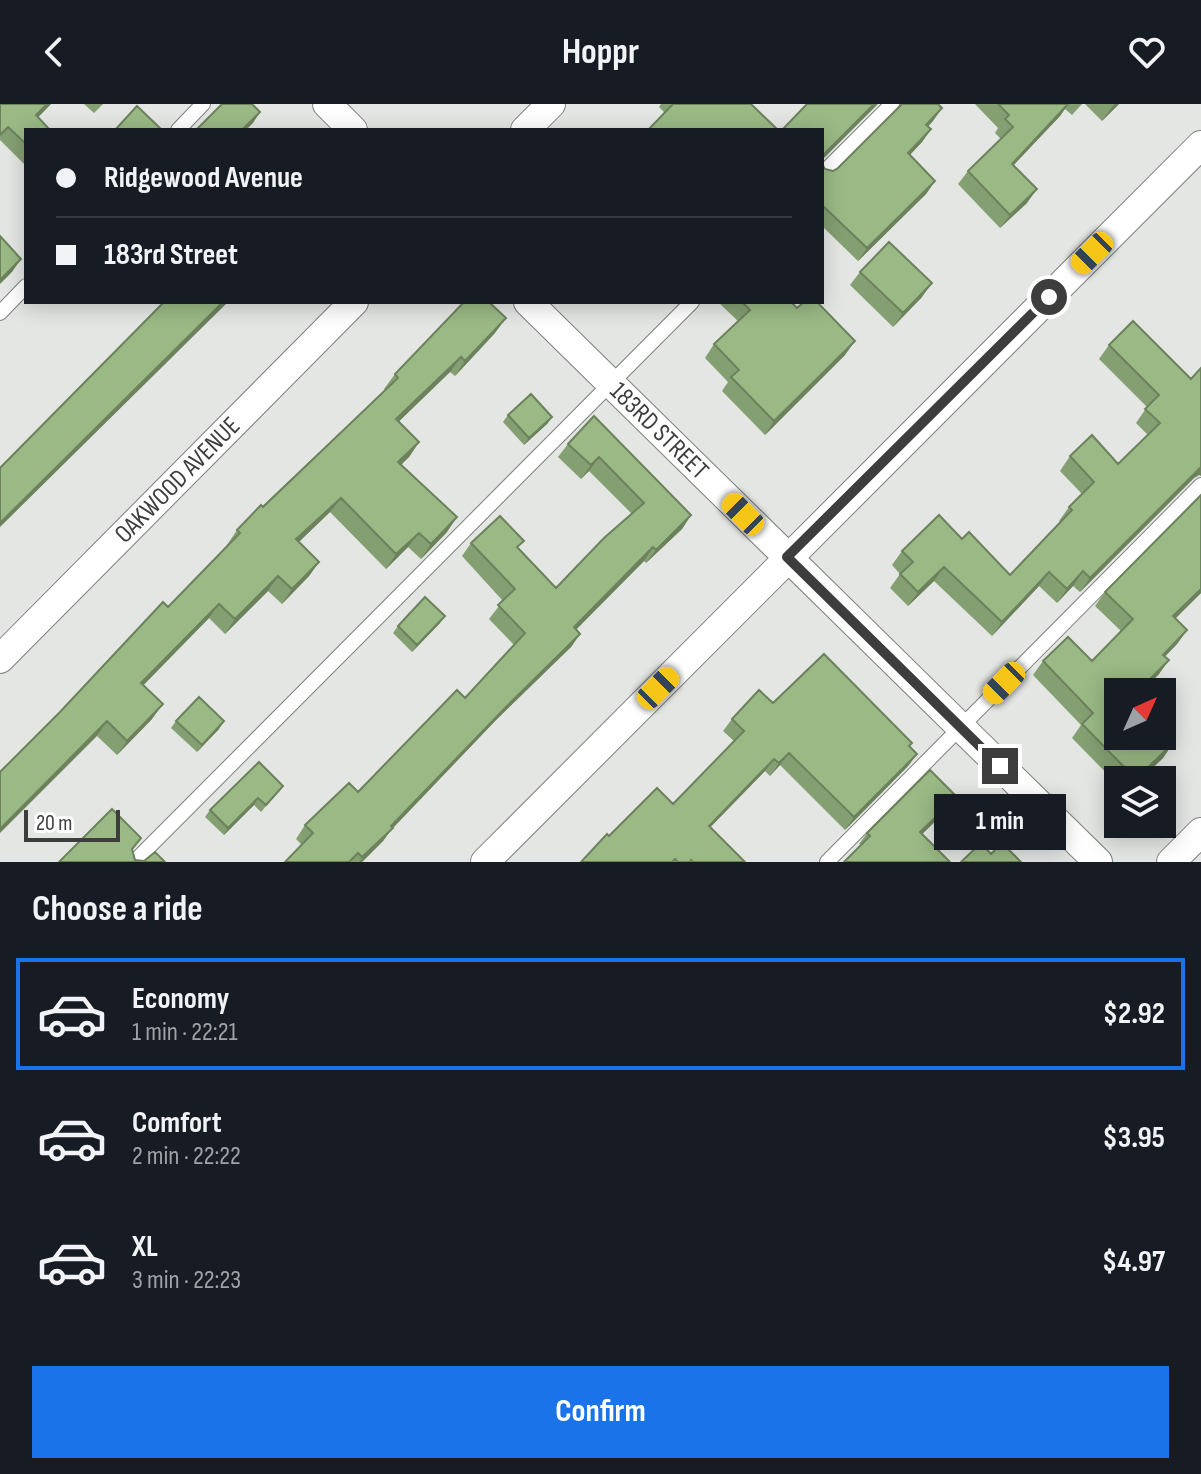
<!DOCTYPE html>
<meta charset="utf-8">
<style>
:root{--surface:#171b24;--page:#242831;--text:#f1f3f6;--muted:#9ea1a6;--line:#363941;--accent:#1a73e8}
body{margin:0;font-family:"Sofia Sans Condensed",sans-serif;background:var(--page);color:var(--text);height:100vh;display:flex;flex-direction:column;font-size:30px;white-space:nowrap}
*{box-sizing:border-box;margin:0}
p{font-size:26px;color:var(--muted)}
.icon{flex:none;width:44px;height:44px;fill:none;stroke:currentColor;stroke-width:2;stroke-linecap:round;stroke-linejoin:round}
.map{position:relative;height:758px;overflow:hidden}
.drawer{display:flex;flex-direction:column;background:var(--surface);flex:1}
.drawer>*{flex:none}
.top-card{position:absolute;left:24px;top:24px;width:800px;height:176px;border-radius:0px;box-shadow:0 4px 20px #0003;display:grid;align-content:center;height:176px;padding:0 32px;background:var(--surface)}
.needle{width:52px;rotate:45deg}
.tools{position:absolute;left:1104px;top:574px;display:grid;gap:16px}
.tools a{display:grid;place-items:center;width:72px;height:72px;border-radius:0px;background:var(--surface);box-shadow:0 4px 20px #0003;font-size:40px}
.scale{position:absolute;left:24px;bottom:20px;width:96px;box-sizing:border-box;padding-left:8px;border:4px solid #3c3d3c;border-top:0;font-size:22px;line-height:28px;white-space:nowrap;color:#3c3d3c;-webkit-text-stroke:6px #fff;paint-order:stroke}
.end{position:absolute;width:36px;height:36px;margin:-18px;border:10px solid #3c3d3c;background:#fff;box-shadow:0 0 0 4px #fff}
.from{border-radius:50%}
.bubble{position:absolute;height:56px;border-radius:0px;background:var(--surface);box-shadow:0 4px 20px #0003;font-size:26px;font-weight:700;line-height:56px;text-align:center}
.car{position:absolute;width:24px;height:48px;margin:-24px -12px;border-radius:10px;box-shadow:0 0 6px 2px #0007;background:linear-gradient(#f5c518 24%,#345 0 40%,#f5c518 0 76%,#345 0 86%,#f5c518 0)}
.top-card b{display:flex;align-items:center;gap:28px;height:76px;font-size:30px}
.top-card b+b{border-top:2px solid var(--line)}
.top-card i{width:20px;height:20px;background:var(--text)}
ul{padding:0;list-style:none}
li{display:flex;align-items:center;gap:24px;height:112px;margin:0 16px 12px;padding:0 16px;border:4px solid transparent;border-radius:0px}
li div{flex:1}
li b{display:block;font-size:30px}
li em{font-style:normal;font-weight:700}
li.on{border-color:var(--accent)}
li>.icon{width:72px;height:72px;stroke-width:1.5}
h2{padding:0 32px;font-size:36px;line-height:96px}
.cta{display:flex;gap:16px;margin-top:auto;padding:16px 32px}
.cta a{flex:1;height:92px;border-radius:0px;background:var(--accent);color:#fff;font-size:32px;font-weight:700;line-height:92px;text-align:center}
header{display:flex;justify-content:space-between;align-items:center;height:104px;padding:0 32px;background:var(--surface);font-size:36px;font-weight:700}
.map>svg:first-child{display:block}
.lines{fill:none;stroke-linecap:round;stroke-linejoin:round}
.service-casing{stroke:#7e807d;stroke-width:16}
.minor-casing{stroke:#7e807d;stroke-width:30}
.service{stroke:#fff;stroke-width:14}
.minor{stroke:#fff;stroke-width:28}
.wall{fill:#849f72}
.shaded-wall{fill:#6c825d}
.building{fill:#9ab985;stroke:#6c825d;stroke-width:2}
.route{stroke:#3c3d3c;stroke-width:10}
.labels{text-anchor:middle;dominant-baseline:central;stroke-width:8;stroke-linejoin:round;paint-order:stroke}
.street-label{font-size:26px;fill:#3c3d3c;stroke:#fff}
</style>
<header><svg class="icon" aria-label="back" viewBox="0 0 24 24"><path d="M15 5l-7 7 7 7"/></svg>Hoppr<svg class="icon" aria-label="heart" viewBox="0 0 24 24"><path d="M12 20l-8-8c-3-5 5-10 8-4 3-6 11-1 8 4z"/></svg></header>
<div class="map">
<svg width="1201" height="758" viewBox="0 0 1201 758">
<rect width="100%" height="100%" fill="#e3e6e2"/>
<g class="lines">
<defs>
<path id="service" d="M178 26 203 0
M822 70 892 0
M0 209 26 182
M134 758 692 198
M827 758 1201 381"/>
<g id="minor">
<path d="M327 0 353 26"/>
<path d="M525 26 551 0"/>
<path id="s1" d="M528 198 1098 758"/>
<path id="s2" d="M0 555 354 198"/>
<path d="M485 758 1201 41"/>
<path d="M1171 758 1201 728"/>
</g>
</defs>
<use href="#service" class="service-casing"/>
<use href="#minor" class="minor-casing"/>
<use href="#service" class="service"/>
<use href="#minor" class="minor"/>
</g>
<path class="wall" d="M0 0H51L26 26V62L0 36Z
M84 0H103L94 9Z
M661 0H751L665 9 659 3Z
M901 0H938L933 17 928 22 931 25 922 38 910 51 935 77 926 90 858 157 822 122V60L825 65 833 67 838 64Z
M975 0H1082L1072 11 1065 5 1060 12 1014 61 1027 99 1000 124 958 80 968 67 1001 35 995 29 998 24Z
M1085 0H1119L1102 17Z
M860 168 922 193 893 223 850 181Z
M718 198H791L845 251 765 331 722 287 728 278 705 254 714 240 738 217Z
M1133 217 1199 371 1194 374 1080 488 1073 482 1057 499 1039 482 992 532 934 477 908 502 890 484 900 470 892 461 902 447 962 435 1010 471 1060 418 1059 417 1069 403 1082 390 1060 367 1070 352 1118 360 1148 331 1136 319 1147 303 1099 255 1109 241Z
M495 229 455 272 450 268 399 317 419 338 409 353 401 361 447 428 421 455 408 443 386 465 330 408 299 438 319 458 309 472 282 500 268 487 225 530 209 514 143 581 152 615 117 651 97 632 168 503 228 441H227L237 426 385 286 384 285 395 270Z
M508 311 552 313 547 320 524 341 503 318Z
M594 312 691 411 682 425 646 459 644 457 576 525 580 530 571 543 496 616 391 726 383 737 362 758H285L302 741 296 735 305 721 358 688 465 594 514 541 489 515 503 497 462 452 471 439 518 445 556 484 632 410 589 367 581 375 558 353 568 340Z
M1105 488 1201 489 1175 514 1187 526 1177 540 1165 552 1159 570 1141 588H1118L1173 639 1163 654 1140 676H1118V681L1072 634 1081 621 1033 571 1043 557H1092L1121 527 1095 502Z
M440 519 412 548 393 529 398 522Z
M773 599 912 639 909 643 917 650 908 662 845 726 780 661 770 672 765 667 710 723 745 758H581L609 732 673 700 734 637 723 627 732 615Z
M176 617 219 625 197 648 171 624Z
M283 682 261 708 254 701 224 731 205 713 210 706Z
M957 693 949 704 922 730 861 741 859 740 867 729Z"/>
<path class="shaded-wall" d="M47 0H51L27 24 36 11Z
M874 0H878L822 56V53Z
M1068 0 1060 12 1002 73 1012 60Z
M1115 0H1119L1102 17 1112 3Z
M942 4 933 17 917 34 926 21Z
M260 8 253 19 246 26H242Z
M931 25 922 38 899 62 908 49Z
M935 77 926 90 858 157 867 144Z
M1037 85 1027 99 1000 124 1010 111Z
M21 155 12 168 0 180V176Z
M932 179 922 193 893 223 903 209Z
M223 198H228L0 423V419Z
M506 214 495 229 455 272 465 257Z
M855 237 845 251 765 331 774 317Z
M461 253 450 268 386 330 396 315Z
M552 313 547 320 524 341 529 334Z
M419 338 409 353 388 373 398 358Z
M599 353 589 367 581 375 591 361Z
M1201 363V372L1199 371 1194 374 1080 488 1090 474Z
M341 394 330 408 286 450 296 435Z
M691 411 682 425 646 459 656 446Z
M457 413 447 428 421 455 431 440Z
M419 429 408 443 386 465 396 450Z
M653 443 644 457 565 537 574 523Z
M319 458 309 472 282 500 292 485Z
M944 463 934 477 908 502 918 488Z
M1083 467 1073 482 1057 499 1067 485Z
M1049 468 1039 482 992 532 1002 518Z
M278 472 268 487 225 530 235 515Z
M1201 485V489L1163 527 1173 512Z
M219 500 209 514 131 594 141 579Z
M445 512 440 519 412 548 417 541Z
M1187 526 1177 540 1153 565 1163 551Z
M580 530 571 543 496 616 391 726 383 737 362 758H359L391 722 506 603Z
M1169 556 1159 570 1141 588H1137Z
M163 600 152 615 117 651 127 637Z
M107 617 97 632 0 729V725Z
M224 617 219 625 197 648 202 641Z
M1173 639 1163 654 1140 676H1136Z
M789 649 780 661 770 672 779 659Z
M917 650 908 662 845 726 854 713Z
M774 655 765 667 700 734 709 722Z
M957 693 949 704 913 739 920 728Z
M258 694 254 701 224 731 228 724Z"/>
<path class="building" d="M0 0H47L36 11 50 26H26V40L8 23 0 31Z
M222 0H252L260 8 242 26H196Z
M673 0H751L778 26H648Z
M807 0H874L824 50 822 56V26H782Z
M902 0H938L942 4 926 21 931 25 908 49 935 77 867 144 822 101V60L825 65 833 67 838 64Z
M998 0H1068L1012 60 1037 85 1010 111 968 67 1013 23 1005 15 1009 11Z
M137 2 162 26H115Z
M0 132 21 155 0 176Z
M889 138 932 179 903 209 860 168Z
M164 198H223L0 419V364Z
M464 198H489L506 214 465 257 461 253 396 315 419 338 398 358 457 413 431 440 419 429 396 450 341 394 296 435 319 458 292 485 278 472 235 515 219 500 141 579 163 600 127 637 107 617 0 725V668L60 608 163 498 168 503 240 429 237 426 261 401 263 403 398 274 395 270Z
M742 198H791L797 204 804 198H817L855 237 774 317 731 273 739 266 714 240 750 206Z
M1133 217 1191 275 1201 264V363L1090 474 1083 467 1067 485 1049 468 1002 518 944 463 918 488 900 470 913 458 902 447 939 411 962 435 969 428 1010 471 1072 406 1069 403 1094 378 1070 352 1092 331 1118 360 1160 319 1145 305 1159 291 1109 241Z
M531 290 552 313 529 334 508 311Z
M594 312 691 411 656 446 653 443 574 523 580 530 506 603 391 722 393 724 362 753 358 749 349 758H285L313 729 305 721 349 679 358 688 457 586 465 594 525 529 498 501 515 485 471 439 500 412 524 437 517 443 556 484 604 434 644 399 599 353 591 361 568 340Z
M1201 391V485L1173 512 1187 526 1163 551 1169 556 1137 588H1118V632H1162V628L1173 639 1136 675 1082 620 1093 609 1043 557 1068 533 1092 557 1133 515 1105 488Z
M425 493 445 512 417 541 398 522Z
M824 550 912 639 909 642 917 650 854 713 789 649 779 659 774 655 709 722 745 758H693L691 756 690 758H678L675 755 672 758H581L607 730 609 732 657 684 673 700 744 627 732 615 759 586 773 599Z
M199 593 224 617 202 641 176 617Z
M259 658 283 682 266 701 258 694 228 724 210 706Z
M930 666 957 693 920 728 950 758H844L870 732 867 729Z
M112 705 141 734 132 745 135 756 144 757 155 748 165 758H59Z
M981 739 991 750 1002 739 1021 758H961Z"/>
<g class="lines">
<path class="route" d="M1000 662 787 453 1049 193"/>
</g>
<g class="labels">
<g class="street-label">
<text stroke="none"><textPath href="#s1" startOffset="184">183RD STREET</textPath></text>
<text stroke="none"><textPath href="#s2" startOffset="252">OAKWOOD AVENUE</textPath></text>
</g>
</g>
</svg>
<div class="tools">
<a><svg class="needle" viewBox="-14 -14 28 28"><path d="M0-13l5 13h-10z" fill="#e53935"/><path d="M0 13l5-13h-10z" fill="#9ea1a6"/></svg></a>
<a><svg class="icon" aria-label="layers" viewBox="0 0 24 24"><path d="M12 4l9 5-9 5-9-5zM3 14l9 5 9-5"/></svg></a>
</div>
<div class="scale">20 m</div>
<i class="end from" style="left:1049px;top:193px"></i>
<i class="end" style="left:1000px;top:662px"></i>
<div class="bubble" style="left:934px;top:690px;width:132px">1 min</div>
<i class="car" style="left:1092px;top:149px;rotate:225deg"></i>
<i class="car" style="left:743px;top:410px;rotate:315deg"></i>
<i class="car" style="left:1004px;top:579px;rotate:225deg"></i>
<i class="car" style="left:658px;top:584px;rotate:45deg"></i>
<div class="top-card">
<b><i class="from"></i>Ridgewood Avenue</b>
<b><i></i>183rd Street</b>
</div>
</div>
<section class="drawer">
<h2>Choose a ride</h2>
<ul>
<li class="on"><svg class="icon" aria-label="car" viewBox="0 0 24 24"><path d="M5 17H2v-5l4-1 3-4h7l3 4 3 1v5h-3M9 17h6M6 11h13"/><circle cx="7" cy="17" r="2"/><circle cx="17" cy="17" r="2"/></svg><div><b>Economy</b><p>1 min · 22:21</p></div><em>$2.92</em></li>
<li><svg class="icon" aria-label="car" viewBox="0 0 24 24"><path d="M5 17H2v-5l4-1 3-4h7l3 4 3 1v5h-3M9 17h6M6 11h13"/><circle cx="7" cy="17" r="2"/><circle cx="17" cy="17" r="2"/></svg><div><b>Comfort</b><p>2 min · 22:22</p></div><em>$3.95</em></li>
<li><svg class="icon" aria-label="car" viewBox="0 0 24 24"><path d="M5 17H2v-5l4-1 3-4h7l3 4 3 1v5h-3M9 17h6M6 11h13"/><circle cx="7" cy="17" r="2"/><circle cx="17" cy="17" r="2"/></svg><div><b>XL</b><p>3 min · 22:23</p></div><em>$4.97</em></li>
</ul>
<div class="cta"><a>Confirm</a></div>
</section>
